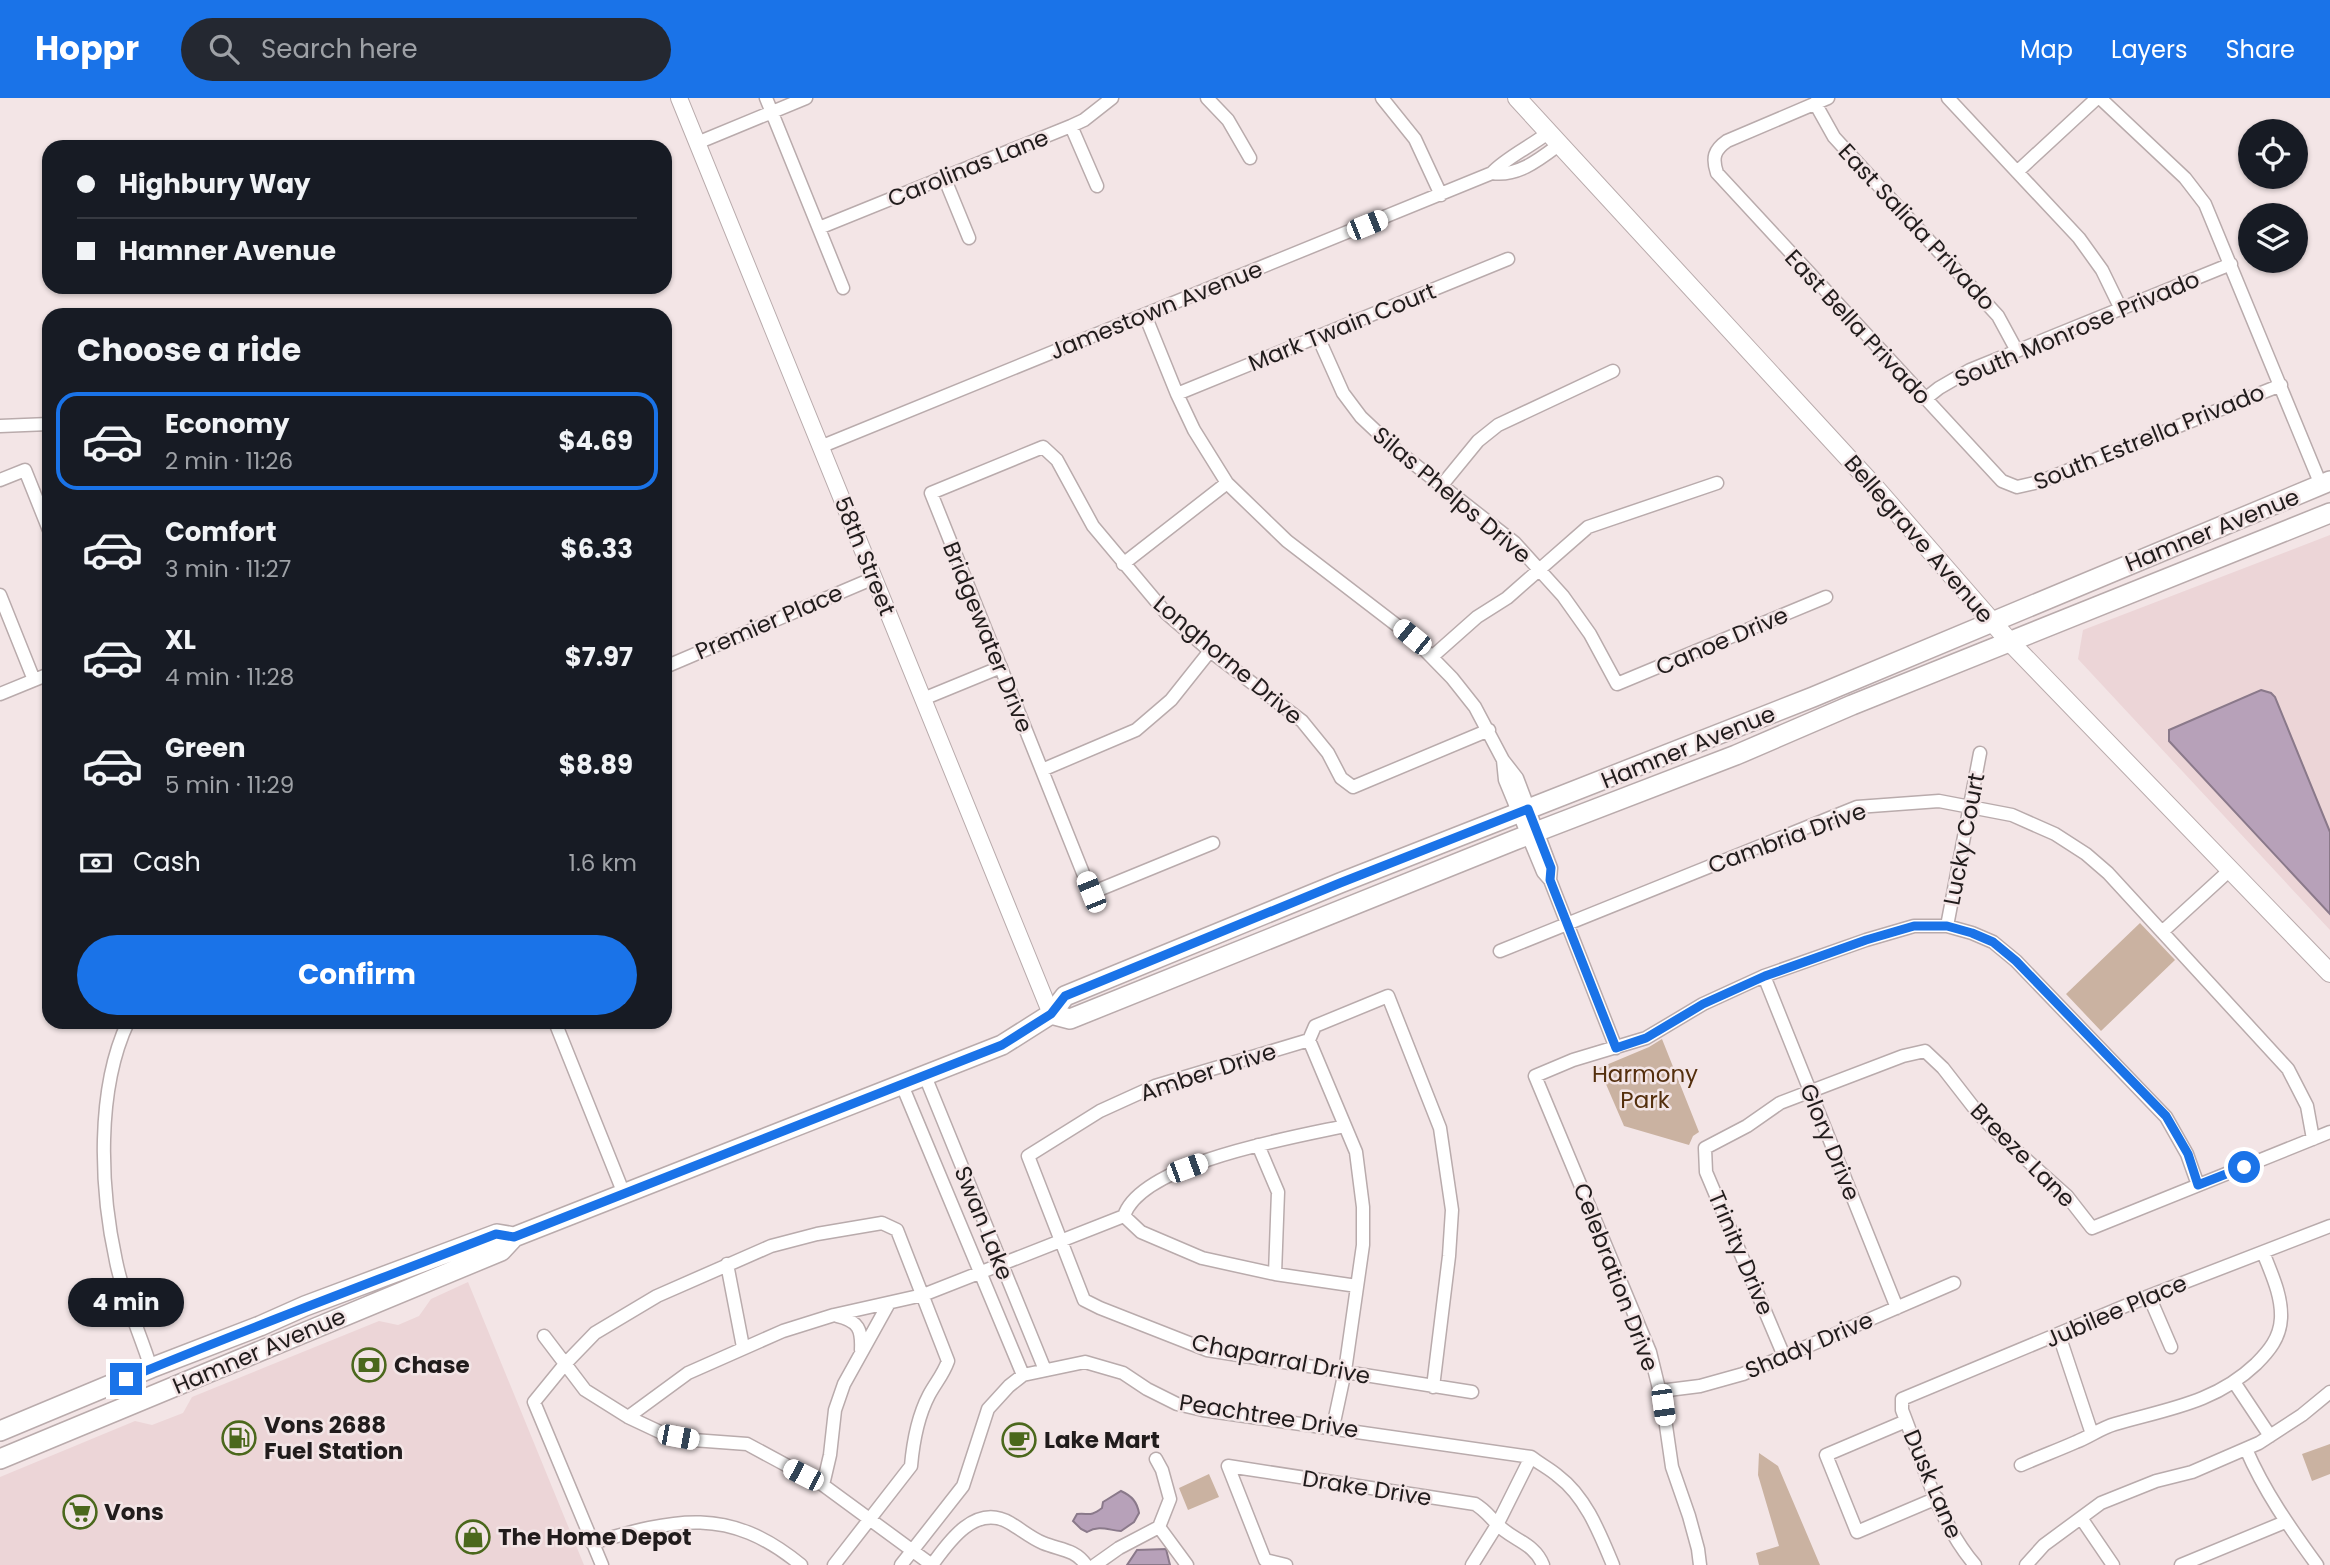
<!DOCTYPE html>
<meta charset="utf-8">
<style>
:root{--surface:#171b24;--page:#242831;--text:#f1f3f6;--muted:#9ea1a6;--line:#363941;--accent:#1a73e8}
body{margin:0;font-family:Poppins,sans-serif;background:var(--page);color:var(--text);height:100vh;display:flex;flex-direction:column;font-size:26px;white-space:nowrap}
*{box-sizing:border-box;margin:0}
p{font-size:23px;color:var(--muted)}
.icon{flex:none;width:38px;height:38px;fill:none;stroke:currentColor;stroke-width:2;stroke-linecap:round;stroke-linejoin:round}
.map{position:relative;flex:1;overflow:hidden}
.drawer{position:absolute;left:42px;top:210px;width:630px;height:721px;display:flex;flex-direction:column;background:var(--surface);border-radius:21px;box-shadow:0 2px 5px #0004}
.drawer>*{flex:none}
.hud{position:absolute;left:42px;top:42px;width:630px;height:154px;border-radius:21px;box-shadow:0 2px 5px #0004;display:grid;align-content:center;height:154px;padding:0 35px;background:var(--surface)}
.fabs{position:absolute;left:2238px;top:21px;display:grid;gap:14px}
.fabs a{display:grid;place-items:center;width:70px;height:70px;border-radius:50%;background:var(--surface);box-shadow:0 2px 5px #0004;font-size:35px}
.end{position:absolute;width:32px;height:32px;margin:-16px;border:9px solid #1a73e8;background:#fff;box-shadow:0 0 0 4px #fff}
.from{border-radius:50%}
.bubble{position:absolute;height:49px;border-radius:24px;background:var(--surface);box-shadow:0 2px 5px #0004;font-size:23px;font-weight:700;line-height:49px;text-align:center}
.car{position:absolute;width:21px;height:42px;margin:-21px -10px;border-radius:9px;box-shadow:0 0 5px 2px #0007;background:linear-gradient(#fff 24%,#345 0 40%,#fff 0 76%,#345 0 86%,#fff 0)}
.hud b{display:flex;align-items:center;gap:24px;height:66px;font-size:26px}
.hud b+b{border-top:2px solid var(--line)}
.hud i{width:18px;height:18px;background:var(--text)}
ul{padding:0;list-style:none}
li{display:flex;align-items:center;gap:21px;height:98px;margin:0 14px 10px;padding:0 21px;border:4px solid transparent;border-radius:21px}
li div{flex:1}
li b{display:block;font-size:26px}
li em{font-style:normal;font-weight:700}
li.active{border-color:var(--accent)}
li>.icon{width:63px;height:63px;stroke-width:1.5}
h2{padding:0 35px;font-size:32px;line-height:84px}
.pay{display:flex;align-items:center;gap:18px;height:77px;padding:0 35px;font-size:26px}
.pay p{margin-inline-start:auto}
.primary-button{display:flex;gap:14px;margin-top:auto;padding:14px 35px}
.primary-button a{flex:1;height:80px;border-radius:42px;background:var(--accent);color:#fff;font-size:28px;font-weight:700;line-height:80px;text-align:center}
header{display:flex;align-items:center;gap:42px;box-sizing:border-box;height:98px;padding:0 35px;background:var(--accent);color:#fff}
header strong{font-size:33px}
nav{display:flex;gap:38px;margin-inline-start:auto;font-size:24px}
.search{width:490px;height:63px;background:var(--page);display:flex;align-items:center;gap:18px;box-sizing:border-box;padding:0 24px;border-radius:38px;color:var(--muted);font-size:26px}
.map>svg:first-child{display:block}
.built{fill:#ecd5d7}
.green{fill:#cab2a1}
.water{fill:#b7a1b9;stroke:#8a798a;stroke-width:2}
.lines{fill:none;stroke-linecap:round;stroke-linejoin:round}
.minor-casing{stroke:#b9abac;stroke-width:15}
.tertiary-casing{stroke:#b9abac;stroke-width:18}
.secondary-casing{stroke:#b9abac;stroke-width:20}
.primary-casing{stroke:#b9abac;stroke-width:22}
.minor{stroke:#fff;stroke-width:12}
.tertiary{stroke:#fff;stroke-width:16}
.secondary{stroke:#fff;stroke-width:18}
.primary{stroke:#fff;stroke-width:19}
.route{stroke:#1a73e8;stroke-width:9}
.labels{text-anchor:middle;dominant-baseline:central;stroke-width:5;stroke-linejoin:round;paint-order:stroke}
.street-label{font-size:23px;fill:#211c1c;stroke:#f3e5e6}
.park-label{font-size:23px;fill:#542f0d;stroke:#f3e5e6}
.poi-label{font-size:23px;font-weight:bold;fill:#211c1c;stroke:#f3e5e6;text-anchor:start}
</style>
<header>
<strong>Hoppr</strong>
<div class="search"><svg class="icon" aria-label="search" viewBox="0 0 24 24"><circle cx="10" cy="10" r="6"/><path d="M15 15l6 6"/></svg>Search here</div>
<nav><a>Map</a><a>Layers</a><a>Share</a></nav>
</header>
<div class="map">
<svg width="2330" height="1467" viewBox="0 0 2330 1467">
<rect width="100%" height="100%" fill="#f3e5e6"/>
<path class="built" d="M2330 437V832L2078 561 2083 532Z
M468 1184 584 1467H0V1379L135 1323 152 1327 183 1315 192 1299 379 1223 398 1227 419 1218 431 1201Z"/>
<path class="green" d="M2140 825 2175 862 2101 933 2066 896Z
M1662 941 1699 1034 1693 1038 1689 1047 1624 1028 1599 970 1649 949Z
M2330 1346V1376L2312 1383 2302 1356Z
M1759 1355 1778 1368 1820 1467H1759L1756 1455 1779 1448 1758 1377Z
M1209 1376 1219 1399 1188 1412 1179 1390Z"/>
<path class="water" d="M2261 592 2271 595 2275 599 2330 734V816L2169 643V632Z
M1121 1393C1132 1398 1137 1404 1139 1415L1134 1424 1121 1433C1108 1432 1099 1427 1087 1434L1081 1431 1073 1423 1077 1416C1090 1415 1090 1419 1102 1410L1103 1404Z
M1166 1451 1170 1467H1127L1137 1452Z"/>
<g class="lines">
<defs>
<path id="minor" d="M766 0 843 190
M1207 0 1228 22 1250 60
M1382 0 1415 41 1441 97
M1828 0 1727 43C1714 52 1712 60 1717 75L2002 383 2017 389 2039 384 2281 287
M1948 0 2079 140 2102 172 2121 211
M2100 0 2185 80 2205 106 2321 387
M1815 5 1834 39 1998 218 2017 253
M1071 28 1097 88
M697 45 806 0
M2017 74 2097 0
M1492 75C1518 79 1540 61 1560 46
M944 79 969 140
M819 130 1071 28 1084 22 1112 0
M1145 217 1177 296 1194 332 1227 385 1287 443 1412 539 1452 580 1475 609 1503 662 1517 680 1551 770 1550 782
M1318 239 1343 295 1361 319 1395 351 1515 445 1563 498 1590 536 1617 586 1826 499
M1177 296 1508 161
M1925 301 1939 290 1970 272 2231 166
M0 328 49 326
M820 349 1492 75C1504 61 1533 47 1549 34
M0 382 25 372 49 432
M1442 387 1478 343 1498 327 1613 273
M1123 466 1227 385
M0 497 34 582
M1433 558 1477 519 1507 500 1588 429 1717 385
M665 569 874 480
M0 596 49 576
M923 601 1001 569
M1503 662 1505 682 1543 774 1550 782 1616 950
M1042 672 1136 632 1171 602 1210 553
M1213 745 1091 795 931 395 1043 349 1057 362 1093 428 1166 515 1210 553 1302 623 1328 655 1341 680 1353 689 1489 632
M1947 828 1980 655
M2162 834 2231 771
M1500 853 1857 709 1939 703 2012 717 2055 736 2086 756 2108 775 2288 971 2307 1008 2313 1041
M1764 878 1897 1210
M128 924C96 992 100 1090 116 1163 123 1199 140 1235 151 1270
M555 924 624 1096
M1309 942 1356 1054 1363 1109V1147L1345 1273 1333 1329
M925 978 1045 1272
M902 987 1023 1277
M1258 1047 1278 1094 1275 1176
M1124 1118 1141 1134 1202 1160 1275 1176 1357 1188
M727 1166 743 1249
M2149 1198 2171 1249
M837 1218C859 1223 862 1232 861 1252
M2059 1237 2092 1336
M544 1238 585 1292 628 1319 662 1335 693 1342 747 1346 823 1387 932 1467C949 1443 976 1405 1010 1425 1022 1432 1031 1440 1043 1445 1060 1452 1075 1451 1086 1467
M1784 1258 1706 1074 1705 1050 1747 1028 1780 1005 1903 958 1925 953 1943 970 1978 1015 2001 1039 2067 1098 2092 1130 2330 1034
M2234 1284 2270 1338
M1433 1289 1449 1158 1452 1112 1440 1030 1388 898 1315 928 1309 942 1155 988 1100 1013 1028 1058 1084 1202 1100 1210 1207 1252 1472 1294
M1660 1293 1700 1288 1743 1276 1954 1185
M628 1319 688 1275 783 1233 834 1217 923 1197 1124 1118C1141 1065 1294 1039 1345 1028
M1906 1323 1826 1357 1857 1434 1937 1400
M2246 1351C2264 1393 2290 1430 2317 1467
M2021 1367C2039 1359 2058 1352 2076 1344 2089 1339 2101 1330 2115 1326 2167 1311 2215 1305 2256 1266 2269 1253 2280 1240 2281 1220 2282 1197 2271 1175 2263 1154
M823 1387 830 1357 835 1312 844 1286 889 1205
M2081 1420 2113 1467
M1159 1429 1187 1467
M592 1445C675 1421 728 1407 801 1467
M602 1467 534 1304 565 1266 595 1235 657 1198 771 1148 817 1136 882 1125 897 1132 948 1263C943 1277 936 1284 929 1297 918 1318 913 1345 911 1368L834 1467
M901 1467 963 1388 988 1311 1009 1288 1023 1277 1085 1264 1123 1275 1147 1291 1177 1306 1203 1312 1531 1359C1540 1366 1550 1371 1558 1378 1586 1399 1600 1436 1613 1467
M1095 1467 1119 1450 1159 1429 1170 1401 1162 1372 1156 1361
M1286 1467 1265 1462 1228 1368 1475 1406C1485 1412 1488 1417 1496 1425 1511 1442 1534 1444 1543 1467
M1472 1467 1497 1427 1531 1359
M1700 1467 1698 1451 1689 1418 1672 1369 1663 1307 1650 1254 1535 978 1573 962 1646 940 1703 906 1764 878 1866 842 1914 828H1947L1972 835 1993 844 2016 863 2166 1019 2187 1056 2198 1087
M1975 1467C1938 1424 1923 1365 1902 1312V1301L2149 1198 2330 1128
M2026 1467 2044 1447 2101 1405 2156 1383 2192 1374 2259 1345 2302 1317 2330 1294
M2181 1467 2285 1424"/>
<path id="tertiary" d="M679 0 1051 916"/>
<path id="secondary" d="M1517 0 1873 387 2009 543 2330 875"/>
<path id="primary" d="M1051 916 1070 921 1515 742 1736 657 1852 607 2330 415
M0 1333 151 1270 260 1228 305 1208 497 1136 514 1139
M0 1361 501 1153 514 1139 1002 947 1051 916 1065 898 1340 785 1813 599 2330 383"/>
</defs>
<use href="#minor" class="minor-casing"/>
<use href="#tertiary" class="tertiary-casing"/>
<use href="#secondary" class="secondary-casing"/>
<use href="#primary" class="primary-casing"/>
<use href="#minor" class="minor"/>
<use href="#tertiary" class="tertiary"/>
<use href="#secondary" class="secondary"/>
<use href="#primary" class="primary"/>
</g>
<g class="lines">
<path class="route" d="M126 1281C248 1230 373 1184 496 1136L514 1139 1002 947 1051 916 1065 898 1340 785 1528 711 1551 770 1550 782 1616 950 1646 940 1703 906 1765 878 1866 842 1914 828H1947L1972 835 1993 844 2016 863 2166 1018 2188 1056 2198 1087 2244 1069"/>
</g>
<defs>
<symbol id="bank-ring" viewBox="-11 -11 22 22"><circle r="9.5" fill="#f3e5e6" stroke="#4b681c" stroke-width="1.5"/><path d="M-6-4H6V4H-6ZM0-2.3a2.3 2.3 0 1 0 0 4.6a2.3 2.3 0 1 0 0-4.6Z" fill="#4b681c"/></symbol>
<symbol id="fuel-ring" viewBox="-11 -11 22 22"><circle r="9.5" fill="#f3e5e6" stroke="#4b681c" stroke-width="1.5"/><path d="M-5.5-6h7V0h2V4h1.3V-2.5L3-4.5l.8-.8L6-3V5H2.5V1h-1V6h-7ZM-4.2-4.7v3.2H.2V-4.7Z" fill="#4b681c"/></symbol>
<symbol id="cafe-ring" viewBox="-11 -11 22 22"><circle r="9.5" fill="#f3e5e6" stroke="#4b681c" stroke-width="1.5"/><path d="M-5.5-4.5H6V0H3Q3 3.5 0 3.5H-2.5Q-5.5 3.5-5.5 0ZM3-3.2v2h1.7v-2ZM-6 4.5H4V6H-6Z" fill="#4b681c"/></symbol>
<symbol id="supermarket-ring" viewBox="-11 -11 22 22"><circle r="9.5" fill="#f3e5e6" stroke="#4b681c" stroke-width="1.5"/><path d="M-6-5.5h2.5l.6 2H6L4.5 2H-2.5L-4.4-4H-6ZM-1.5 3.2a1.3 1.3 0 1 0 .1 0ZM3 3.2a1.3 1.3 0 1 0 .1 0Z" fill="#4b681c"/></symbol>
<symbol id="shop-ring" viewBox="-11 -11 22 22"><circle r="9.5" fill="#f3e5e6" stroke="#4b681c" stroke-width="1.5"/><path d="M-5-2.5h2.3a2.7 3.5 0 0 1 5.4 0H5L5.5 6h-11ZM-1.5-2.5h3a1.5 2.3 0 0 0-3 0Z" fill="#4b681c"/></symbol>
</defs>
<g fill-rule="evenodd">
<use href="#bank-ring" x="350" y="1248" width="38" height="38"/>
<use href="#fuel-ring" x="220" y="1321" width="38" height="38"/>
<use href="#cafe-ring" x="1000" y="1323" width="38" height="38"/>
<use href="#supermarket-ring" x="61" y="1395" width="38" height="38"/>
<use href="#shop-ring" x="454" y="1420" width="38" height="38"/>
</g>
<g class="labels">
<g class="street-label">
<text transform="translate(968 70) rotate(-22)">Carolinas Lane</text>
<text transform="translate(1917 129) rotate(47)">East Salida Privado</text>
<text transform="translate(1156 212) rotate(-22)">Jamestown Avenue</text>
<text transform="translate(1342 229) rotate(-22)">Mark Twain Court</text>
<text transform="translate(1858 229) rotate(47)">East Bella Privado</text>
<text transform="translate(2077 231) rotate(-23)">South Monrose Privado</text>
<text transform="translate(2149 339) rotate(-22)">South Estrella Privado</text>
<text transform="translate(1452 397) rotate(40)">Silas Phelps Drive</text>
<text transform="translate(2212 432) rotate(-22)">Hamner Avenue</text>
<text transform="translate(1919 441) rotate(49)">Bellegrave Avenue</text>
<text transform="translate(865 458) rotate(68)">58th Street</text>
<text transform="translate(769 524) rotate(-23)">Premier Place</text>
<text transform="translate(988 539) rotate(68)">Bridgewater Drive</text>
<text transform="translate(1722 543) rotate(-23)">Canoe Drive</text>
<text transform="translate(1228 562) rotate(40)">Longhorne Drive</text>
<text transform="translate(1688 649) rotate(-22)">Hamner Avenue</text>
<text transform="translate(1787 740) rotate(-20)">Cambria Drive</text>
<text transform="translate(1964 741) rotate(-79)">Lucky Court</text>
<text transform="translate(1208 974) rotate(-18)">Amber Drive</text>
<text transform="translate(1830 1044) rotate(68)">Glory Drive</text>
<text transform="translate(2023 1057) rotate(45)">Breeze Lane</text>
<text transform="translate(984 1125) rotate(68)">Swan Lake</text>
<text transform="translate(1741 1155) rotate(67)">Trinity Drive</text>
<text transform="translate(1616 1179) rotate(69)">Celebration Drive</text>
<text transform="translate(2116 1213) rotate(-23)">Jubilee Place</text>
<text transform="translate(1809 1247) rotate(-23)">Shady Drive</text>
<text transform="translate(259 1253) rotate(-23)">Hamner Avenue</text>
<text transform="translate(1281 1261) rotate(11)">Chaparral Drive</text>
<text transform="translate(1269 1318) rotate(9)">Peachtree Drive</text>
<text transform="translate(1933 1386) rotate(67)">Dusk Lane</text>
<text transform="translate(1367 1390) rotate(9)">Drake Drive</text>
</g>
<g class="park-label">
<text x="1645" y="976">Harmony<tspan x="1645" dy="26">Park</tspan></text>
</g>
<g class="poi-label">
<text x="394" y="1267">Chase</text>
<text x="264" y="1327">Vons 2688<tspan x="264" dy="26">Fuel Station</tspan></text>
<text x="1044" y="1342">Lake Mart</text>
<text x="104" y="1414">Vons</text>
<text x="498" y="1439">The Home Depot</text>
</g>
</g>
</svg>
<div class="fabs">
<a><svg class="icon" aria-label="locate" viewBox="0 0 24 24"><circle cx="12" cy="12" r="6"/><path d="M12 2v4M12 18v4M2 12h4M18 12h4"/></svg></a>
<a><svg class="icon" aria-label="layers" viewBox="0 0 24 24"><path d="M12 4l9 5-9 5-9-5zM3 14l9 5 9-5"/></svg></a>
</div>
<i class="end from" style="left:2244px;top:1069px"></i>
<i class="end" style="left:126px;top:1281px"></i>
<div class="bubble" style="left:68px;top:1180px;width:116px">4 min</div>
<i class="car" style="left:1367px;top:127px;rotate:68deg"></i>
<i class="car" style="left:1412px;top:539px;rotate:309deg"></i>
<i class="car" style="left:1091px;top:794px;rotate:338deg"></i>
<i class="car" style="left:1187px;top:1070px;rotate:70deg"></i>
<i class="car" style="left:1663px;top:1307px;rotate:172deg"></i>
<i class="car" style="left:678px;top:1339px;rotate:101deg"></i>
<i class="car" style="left:803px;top:1377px;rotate:297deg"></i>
<div class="hud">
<b><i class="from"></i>Highbury Way</b>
<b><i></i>Hamner Avenue</b>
</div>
<section class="drawer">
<h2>Choose a ride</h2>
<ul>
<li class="active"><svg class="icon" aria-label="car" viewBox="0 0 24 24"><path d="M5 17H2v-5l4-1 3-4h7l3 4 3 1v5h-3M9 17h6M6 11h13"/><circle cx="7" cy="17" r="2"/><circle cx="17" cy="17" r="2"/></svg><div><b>Economy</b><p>2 min · 11:26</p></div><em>$4.69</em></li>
<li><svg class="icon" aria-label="car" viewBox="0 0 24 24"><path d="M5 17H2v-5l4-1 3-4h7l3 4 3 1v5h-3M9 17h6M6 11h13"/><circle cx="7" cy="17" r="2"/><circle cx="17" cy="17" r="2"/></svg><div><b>Comfort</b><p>3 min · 11:27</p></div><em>$6.33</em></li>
<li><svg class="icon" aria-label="car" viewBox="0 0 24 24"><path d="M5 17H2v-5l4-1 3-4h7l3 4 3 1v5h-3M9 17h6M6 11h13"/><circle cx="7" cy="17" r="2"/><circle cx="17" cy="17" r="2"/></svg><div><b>XL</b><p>4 min · 11:28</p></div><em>$7.97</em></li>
<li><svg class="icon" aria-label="car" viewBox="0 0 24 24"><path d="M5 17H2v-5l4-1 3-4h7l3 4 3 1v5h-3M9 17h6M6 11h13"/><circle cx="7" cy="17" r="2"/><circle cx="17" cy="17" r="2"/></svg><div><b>Green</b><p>5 min · 11:29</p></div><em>$8.89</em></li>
</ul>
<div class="pay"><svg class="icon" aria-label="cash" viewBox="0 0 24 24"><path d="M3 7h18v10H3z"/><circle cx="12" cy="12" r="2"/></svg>Cash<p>1.6 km</p></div>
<div class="primary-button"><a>Confirm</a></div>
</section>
</div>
